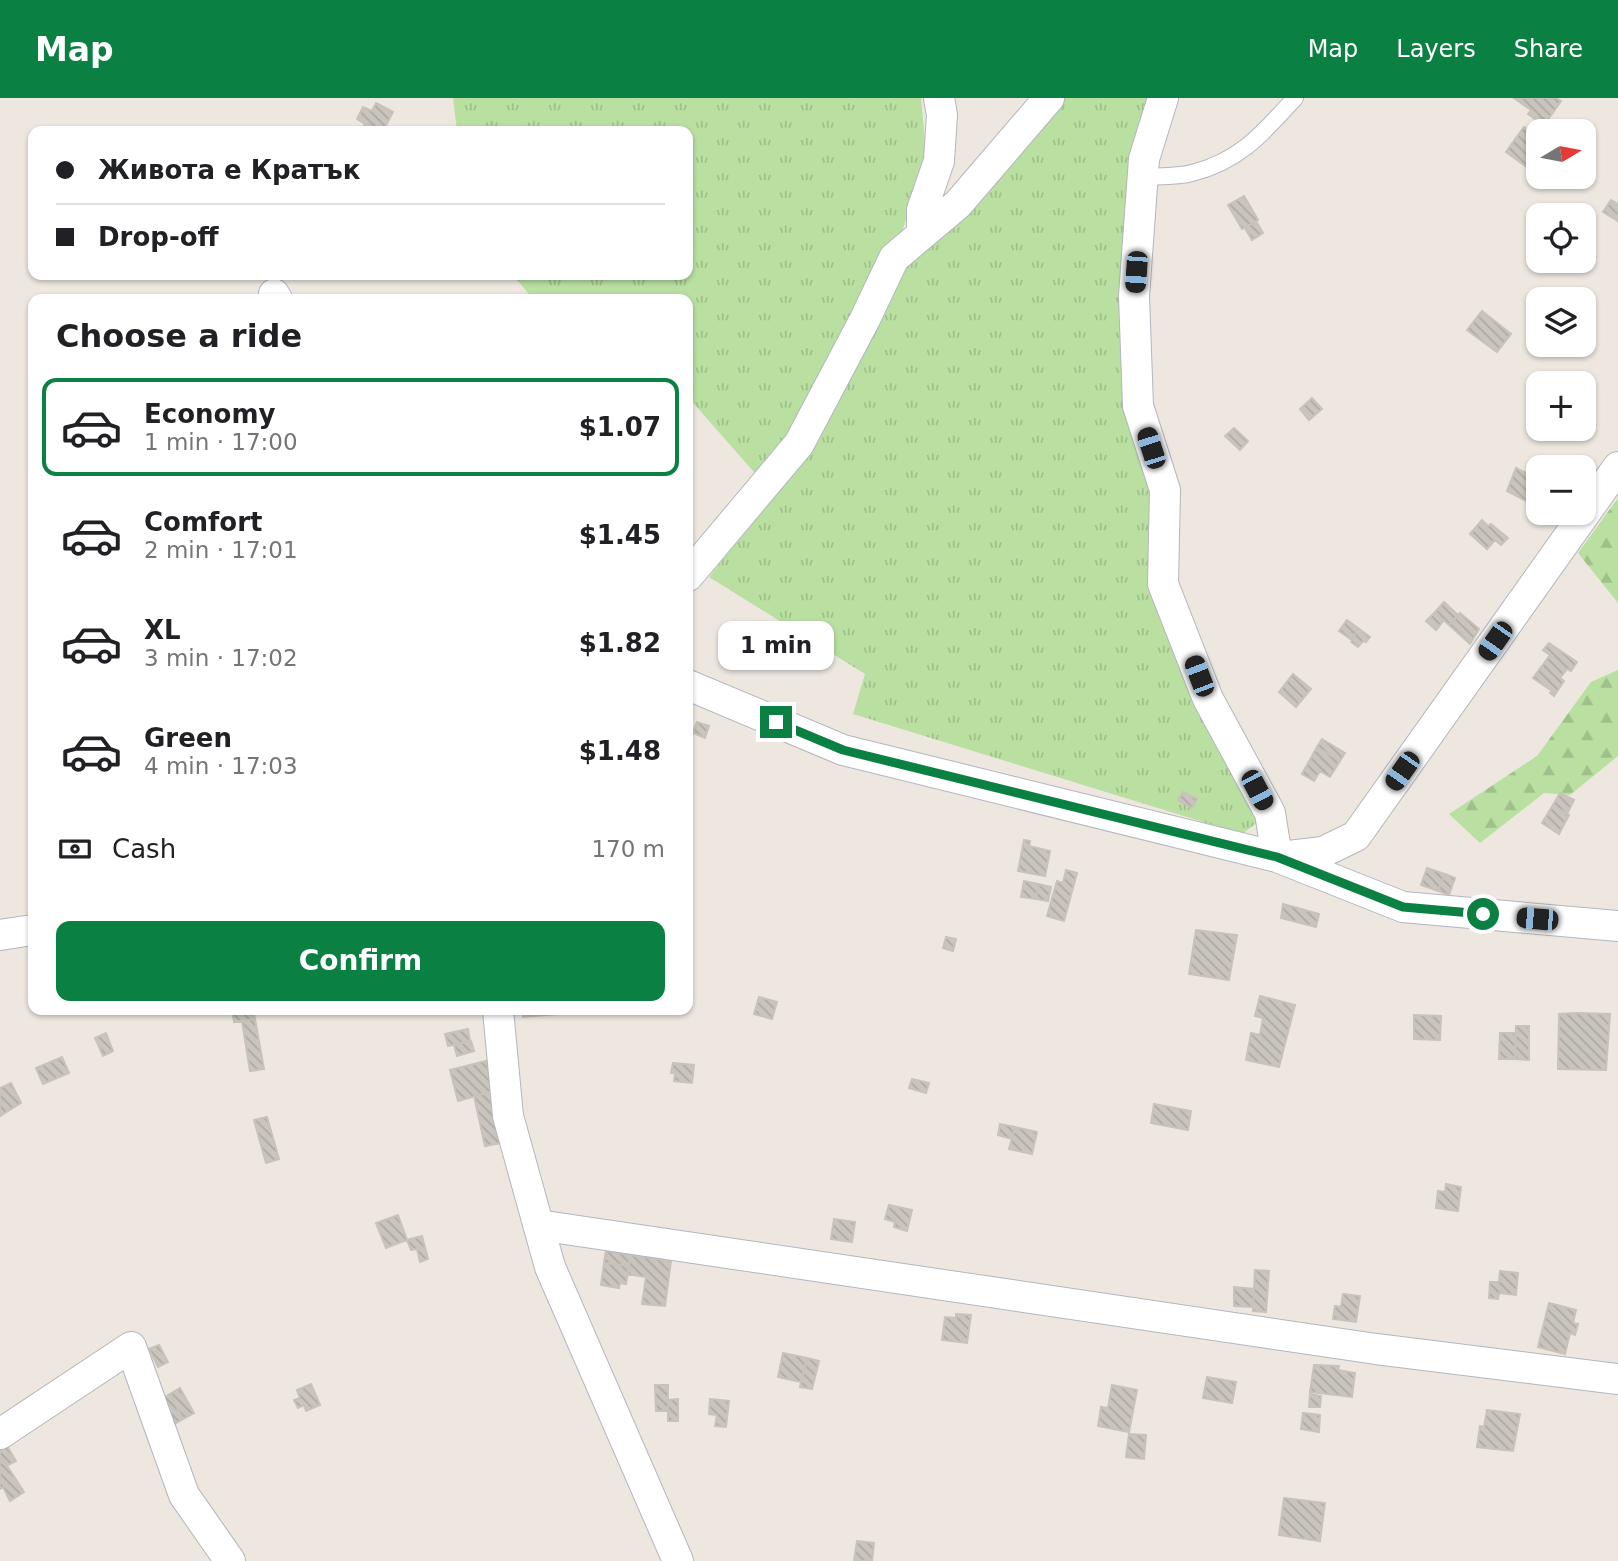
<!DOCTYPE html>
<meta charset="utf-8">
<style>
:root{--surface:#fff;--page:#f6f6f6;--text:#202124;--muted:#757577;--line:#e0e0e0;--accent:#0b8043}
body{margin:0;font-family:"DejaVu Sans",sans-serif;background:var(--page);color:var(--text);height:100vh;display:flex;flex-direction:column;font-size:26px;white-space:nowrap}
*{box-sizing:border-box;margin:0}
p{font-size:23px;color:var(--muted)}
.icon{flex:none;width:38px;height:38px;fill:none;stroke:currentColor;stroke-width:2;stroke-linecap:round;stroke-linejoin:round}
.map{position:relative;flex:1;overflow:hidden}
.panel{position:absolute;left:28px;top:196px;width:665px;height:721px;display:flex;flex-direction:column;background:var(--surface);border-radius:14px;box-shadow:0 2px 5px #0004}
.panel>*{flex:none}
.banner{position:absolute;left:28px;top:28px;width:665px;height:154px;border-radius:14px;box-shadow:0 2px 5px #0004;display:grid;align-content:center;height:154px;padding:0 28px;background:var(--surface)}
.needle{width:46px;rotate:80deg}
.buttons{position:absolute;left:1526px;top:21px;display:grid;gap:14px}
.buttons a{display:grid;place-items:center;width:70px;height:70px;border-radius:14px;background:var(--surface);box-shadow:0 2px 5px #0004;font-size:35px}
.end{position:absolute;width:32px;height:32px;margin:-16px;border:9px solid #0b8043;background:#fff;box-shadow:0 0 0 4px #fff}
.from{border-radius:50%}
.bubble{position:absolute;height:49px;border-radius:14px;background:var(--surface);box-shadow:0 2px 5px #0004;font-size:23px;font-weight:700;line-height:49px;text-align:center}
.car{position:absolute;width:21px;height:42px;margin:-21px -10px;border-radius:9px;box-shadow:0 0 5px 2px #0007;background:linear-gradient(#222 24%,#8ab4d8 0 40%,#222 0 76%,#8ab4d8 0 86%,#222 0)}
.banner b{display:flex;align-items:center;gap:24px;height:66px;font-size:26px}
.banner b+b{border-top:2px solid var(--line)}
.banner i{width:18px;height:18px;background:var(--text)}
ul{padding:0;list-style:none}
li{display:flex;align-items:center;gap:21px;height:98px;margin:0 14px 10px;padding:0 14px;border:4px solid transparent;border-radius:14px}
li div{flex:1}
li b{display:block;font-size:26px}
li em{font-style:normal;font-weight:700}
li.selected{border-color:var(--accent)}
li>.icon{width:63px;height:63px;stroke-width:1.5}
h2{padding:0 28px;font-size:32px;line-height:84px}
.pay{display:flex;align-items:center;gap:18px;height:77px;padding:0 28px;font-size:26px}
.pay p{margin-inline-start:auto}
.action{display:flex;gap:14px;margin-top:auto;padding:14px 28px}
.action a{flex:1;height:80px;border-radius:14px;background:var(--accent);color:#fff;font-size:28px;font-weight:700;line-height:80px;text-align:center}
header{display:flex;align-items:center;gap:42px;box-sizing:border-box;height:98px;padding:0 35px;background:var(--accent);color:#fff}
header strong{font-size:33px}
nav{display:flex;gap:38px;margin-inline-start:auto;font-size:24px}
.map>svg:first-child{display:block}
.grass{fill:url(#grass-tufts)}
.forest{fill:url(#forest-firs)}
.building{fill:url(#building-back-hatch);stroke:#c8c2ba;stroke-width:2}
.lines{fill:none;stroke-linecap:round;stroke-linejoin:round}
.lane-casing{stroke:#b3b6bf;stroke-width:18}
.street-casing{stroke:#b3b6bf;stroke-width:32}
.lane{stroke:#fff;stroke-width:16}
.street{stroke:#fff;stroke-width:30}
.route{stroke:#0b8043;stroke-width:9}
</style>
<header>
<strong>Map</strong>
<nav><a>Map</a><a>Layers</a><a>Share</a></nav>
</header>
<div class="map">
<svg width="1618" height="1463" viewBox="0 0 1618 1463">
<defs>
<pattern id="grass-tufts" width="24" height="20" patternUnits="userSpaceOnUse" patternTransform="scale(1.75)"><rect width="24" height="20" fill="#b9dfa1"/><path d="M3 7l-1-3M5 7V3M7 7l1-3M15 17l-1-3M17 17v-4M19 17l1-3" fill="none" stroke="#9fc08b"/></pattern>
<pattern id="forest-firs" width="22" height="20" patternUnits="userSpaceOnUse" patternTransform="scale(1.75)"><rect width="22" height="20" fill="#b9dfa1"/><path d="M5 1l3.5 6h-7zM16 11l3.5 6h-7z" fill="#9fc08b"/></pattern>
<pattern id="building-back-hatch" width="6" height="6" patternUnits="userSpaceOnUse" patternTransform="scale(1.75)"><rect width="6" height="6" fill="#c9c5be"/><path d="M-1 5l2 2M0 0l6 6M5-1l2 2" fill="none" stroke="#ada9a3"/></pattern>
</defs>
<rect width="100%" height="100%" fill="#ede7e0"/>
<path class="grass" d="M453 0H921L926 54 895 158 1049 0H1163L1134 198 1165 392 1163 486 1270 715 1242 736 853 616 865 576 709 479 774 397 688 299V201H533L513 177H688V33H457Z"/>
<path class="forest" d="M1618 400V505L1578 455Z
M1618 572V658L1570 697 1544 695 1480 745 1449 716 1537 658 1591 584Z"/>
<path class="building" d="M1514 0H1556L1561 3 1547 23 1544 22 1542 26 1528 16 1531 12Z
M376 5 393 14 383 33H361L365 26 357 21 363 9 372 13Z
M1524 29 1538 39V70L1535 75 1506 54Z
M1244 98 1258 122 1242 131 1228 107Z
M1611 102 1618 106V123L1603 114Z
M1256 123 1263 135 1252 142 1245 130Z
M1482 213 1511 236 1497 254 1467 232Z
M1312 300 1322 311 1309 322 1300 311Z
M1234 330 1248 343 1240 352 1225 338Z
M1516 370 1530 377 1531 373 1538 377V398L1534 407 1507 393Z
M1482 422 1488 428 1491 426 1508 440 1501 447 1495 442 1487 451 1470 436Z
M1444 504 1458 517 1449 527 1435 514Z
M1435 514 1444 522 1436 532 1426 523Z
M1460 515 1479 531 1470 546 1449 527Z
M1347 522 1358 530 1352 542 1339 533Z
M1358 530 1370 539 1366 544 1363 543 1358 549 1351 544Z
M1549 545 1577 564 1571 573 1567 571 1560 580 1564 583 1554 598 1550 595 1552 593 1533 580 1550 557 1543 552Z
M1293 576 1311 591 1296 609 1279 594Z
M697 624 709 628 705 640 693 635Z
M1322 641 1345 655 1340 663 1317 649Z
M1317 649 1340 663 1330 679 1320 673 1314 683 1302 676Z
M1183 694 1197 701 1192 710 1178 702Z
M1560 695 1574 702 1567 716 1553 707Z
M1553 707 1569 717 1559 736 1542 725Z
M1024 742 1030 743 1029 748 1050 753 1045 778 1018 773Z
M1427 770 1445 776 1438 793 1421 787Z
M1066 772 1077 775 1064 823 1047 818 1057 783 1063 785Z
M1445 776 1455 780 1449 797 1438 793Z
M1024 783 1038 786 1036 801 1021 799Z
M1038 786 1051 789 1048 803 1036 801Z
M1283 806 1319 816 1316 829 1281 820Z
M1196 832 1237 837 1229 882 1189 876Z
M946 839 956 841 953 853 943 850Z
M1260 898 1295 907 1279 969 1246 962 1251 935 1260 937 1263 920 1255 918Z
M759 899 777 904 772 921 754 916Z
M232 912H253L255 921 234 924Z
M523 912H557V916L523 919Z
M1577 915 1610 916 1606 972 1558 971 1559 916Z
M1414 917 1441 918 1440 942 1414 941Z
M255 921 264 971 250 973 242 923Z
M1516 928H1529V962L1515 961Z
M468 931 470 943 448 948 445 936Z
M106 935 113 953 103 958 95 940Z
M1500 935H1515V961H1499Z
M471 943 474 953 457 958 454 947Z
M62 959 69 975 43 986 36 970Z
M486 963 494 993 458 1003 450 972Z
M673 965 694 967 692 985 674 983 675 975H671Z
M912 981 929 985 926 995 909 990Z
M11 985 21 1005 0 1018V990Z
M494 993 507 1044 485 1048 474 998Z
M1154 1006 1191 1013 1188 1032 1151 1025Z
M267 1019 279 1061 266 1065 254 1022Z
M1000 1026 1015 1029 1012 1041 998 1037Z
M1015 1029 1037 1034 1032 1056 1009 1051Z
M1446 1086 1461 1089 1458 1113 1436 1110 1438 1093 1445 1094Z
M889 1107 912 1112 907 1133 894 1129 895 1124 885 1121Z
M398 1117 407 1142 386 1150 376 1125Z
M834 1121 855 1124 852 1144 831 1141Z
M422 1138 428 1161 420 1164 417 1151 411 1152 407 1142Z
M606 1153 630 1157 629 1168 604 1165Z
M630 1157 671 1163 665 1208 642 1206 646 1179 627 1176Z
M604 1165 629 1168 626 1186 620 1185 619 1190 601 1187Z
M1255 1172 1269 1173 1266 1214 1253 1213Z
M1500 1173 1518 1175 1516 1197 1499 1195 1498 1201 1489 1200 1490 1184H1499Z
M1234 1189 1254 1191 1253 1209 1234 1208Z
M1343 1196 1360 1198 1356 1224 1333 1221 1335 1208 1341 1209Z
M1549 1205 1576 1212 1573 1225 1578 1226 1575 1237 1570 1235 1565 1256 1538 1249Z
M956 1216 971 1217 967 1245 942 1242 945 1219 956 1220Z
M159 1247 168 1264 158 1269 149 1251Z
M783 1255 807 1260 801 1284 778 1279Z
M807 1260 819 1263 812 1291 800 1289Z
M1314 1267 1339 1268 1338 1272 1355 1275 1352 1299 1310 1294Z
M1207 1279 1236 1284 1232 1305 1203 1300Z
M311 1286 320 1307 306 1313 304 1307 298 1310 294 1302 300 1300 297 1292Z
M655 1287H668V1313H656Z
M1112 1287 1137 1292 1129 1334 1098 1328 1101 1309 1108 1310Z
M180 1290 194 1315 183 1321 170 1296Z
M170 1296 183 1321 168 1330 154 1306Z
M1310 1296 1321 1298 1320 1309H1309Z
M678 1301V1323H668V1302Z
M710 1301 729 1303 726 1329 715 1328 717 1317 709 1316Z
M1487 1312 1520 1316 1513 1353 1477 1349 1480 1328 1484 1329Z
M1303 1315 1320 1317 1319 1334 1301 1331Z
M1129 1336 1146 1337 1144 1361 1126 1359Z
M4 1343 16 1363 6 1368 0 1357V1346Z
M0 1357 24 1394 10 1403 3 1389 0 1391Z
M1284 1400 1325 1405 1320 1443 1279 1437Z
M857 1443 874 1445 872 1463H854Z"/>
<g class="lines">
<defs>
<path id="lane" d="M1143 79C1159 78 1177 79 1192 75 1240 63 1263 35 1295 0"/>
<path id="street" d="M1163 0 1144 61 1134 198 1138 308 1165 392 1163 486 1208 601 1270 715 1277 759
M922 136V112L939 63 942 17 939 0
M274 196 277 201
M688 478 799 346 865 221 894 160 958 106 1049 0
M688 587 843 652 1277 759 1403 809 1618 828
M1280 759 1323 754 1356 738 1618 369
M0 837 33 832
M498 912 508 1018 550 1169 678 1463
M538 1127 1376 1251 1618 1281
M0 1336 131 1249 184 1397 230 1463"/>
</defs>
<use href="#lane" class="lane-casing"/>
<use href="#street" class="street-casing"/>
<use href="#lane" class="lane"/>
<use href="#street" class="street"/>
</g>
<g class="lines">
<path class="route" d="M776 624 843 652 1277 759 1403 809 1483 816"/>
</g>
</svg>
<div class="buttons">
<a><svg class="needle" viewBox="-14 -14 28 28"><path d="M0-13l5 13h-10z" fill="#e53935"/><path d="M0 13l5-13h-10z" fill="#757577"/></svg></a>
<a><svg class="icon" aria-label="locate" viewBox="0 0 24 24"><circle cx="12" cy="12" r="6"/><path d="M12 2v4M12 18v4M2 12h4M18 12h4"/></svg></a>
<a><svg class="icon" aria-label="layers" viewBox="0 0 24 24"><path d="M12 4l9 5-9 5-9-5zM3 14l9 5 9-5"/></svg></a>
<a>+</a>
<a>−</a>
</div>
<i class="end from" style="left:1483px;top:816px"></i>
<i class="end" style="left:776px;top:624px"></i>
<div class="bubble" style="left:718px;top:523px;width:116px">1 min</div>
<i class="car" style="left:1136px;top:174px;rotate:184deg"></i>
<i class="car" style="left:1151px;top:350px;rotate:342deg"></i>
<i class="car" style="left:1495px;top:543px;rotate:215deg"></i>
<i class="car" style="left:1199px;top:578px;rotate:339deg"></i>
<i class="car" style="left:1402px;top:673px;rotate:215deg"></i>
<i class="car" style="left:1257px;top:692px;rotate:152deg"></i>
<i class="car" style="left:1537px;top:821px;rotate:275deg"></i>
<div class="banner">
<b><i class="from"></i>Живота е Кратък</b>
<b><i></i>Drop-off</b>
</div>
<section class="panel">
<h2>Choose a ride</h2>
<ul>
<li class="selected"><svg class="icon" aria-label="car" viewBox="0 0 24 24"><path d="M5 17H2v-5l4-1 3-4h7l3 4 3 1v5h-3M9 17h6M6 11h13"/><circle cx="7" cy="17" r="2"/><circle cx="17" cy="17" r="2"/></svg><div><b>Economy</b><p>1 min · 17:00</p></div><em>$1.07</em></li>
<li><svg class="icon" aria-label="car" viewBox="0 0 24 24"><path d="M5 17H2v-5l4-1 3-4h7l3 4 3 1v5h-3M9 17h6M6 11h13"/><circle cx="7" cy="17" r="2"/><circle cx="17" cy="17" r="2"/></svg><div><b>Comfort</b><p>2 min · 17:01</p></div><em>$1.45</em></li>
<li><svg class="icon" aria-label="car" viewBox="0 0 24 24"><path d="M5 17H2v-5l4-1 3-4h7l3 4 3 1v5h-3M9 17h6M6 11h13"/><circle cx="7" cy="17" r="2"/><circle cx="17" cy="17" r="2"/></svg><div><b>XL</b><p>3 min · 17:02</p></div><em>$1.82</em></li>
<li><svg class="icon" aria-label="car" viewBox="0 0 24 24"><path d="M5 17H2v-5l4-1 3-4h7l3 4 3 1v5h-3M9 17h6M6 11h13"/><circle cx="7" cy="17" r="2"/><circle cx="17" cy="17" r="2"/></svg><div><b>Green</b><p>4 min · 17:03</p></div><em>$1.48</em></li>
</ul>
<div class="pay"><svg class="icon" aria-label="cash" viewBox="0 0 24 24"><path d="M3 7h18v10H3z"/><circle cx="12" cy="12" r="2"/></svg>Cash<p>170 m</p></div>
<div class="action"><a>Confirm</a></div>
</section>
</div>
